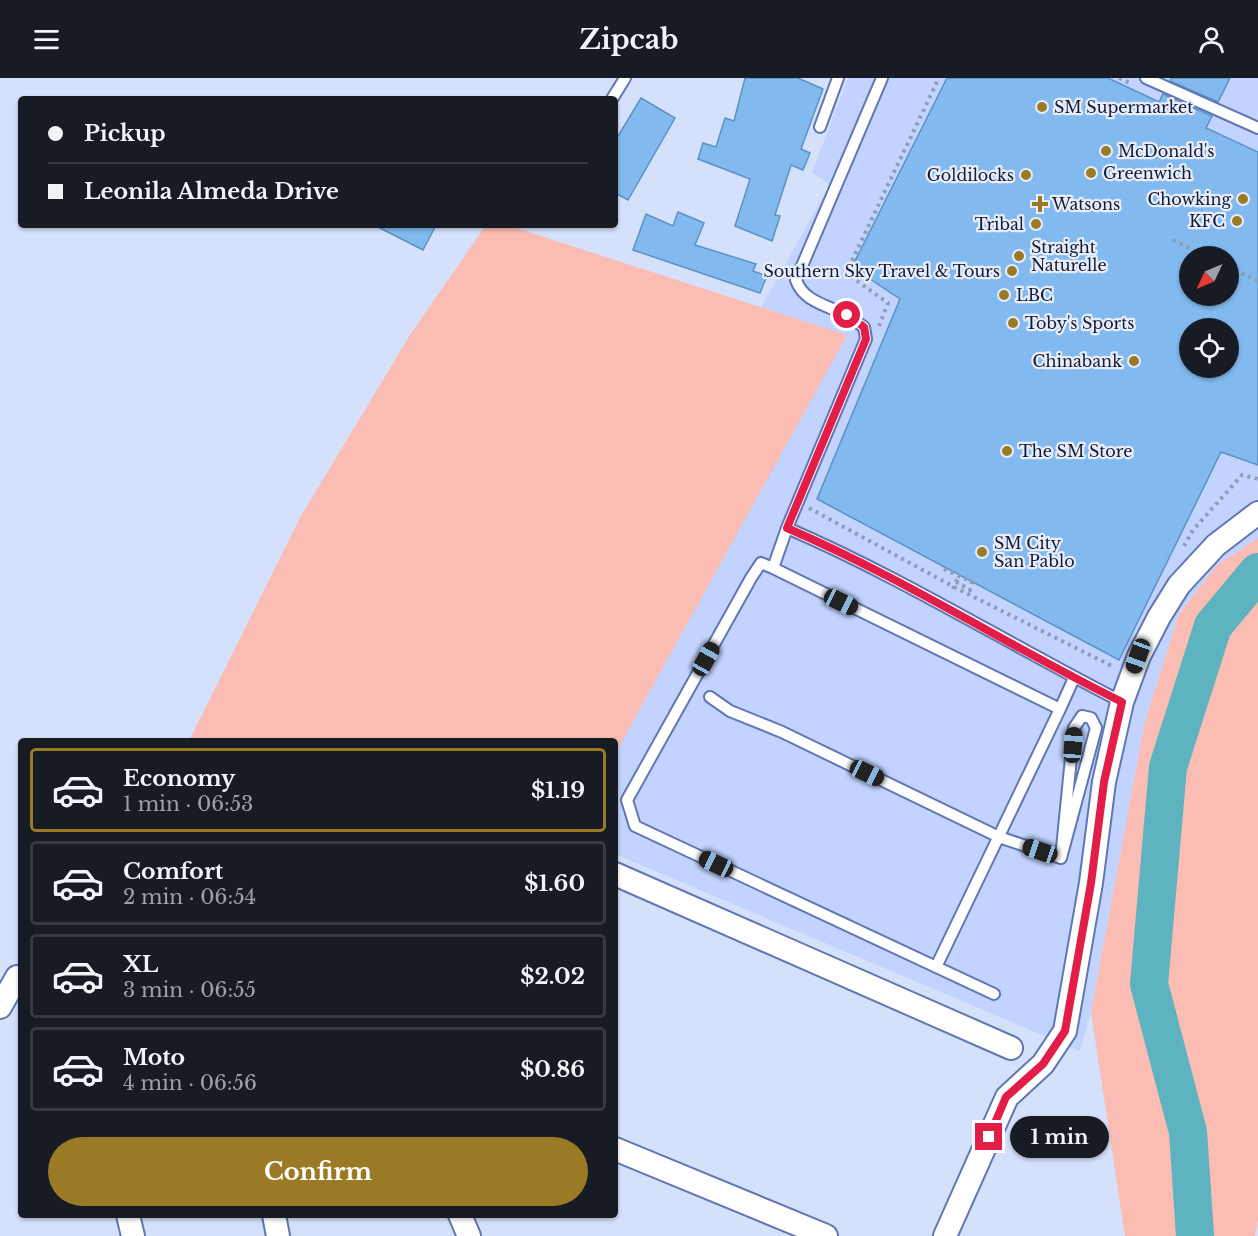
<!DOCTYPE html>
<meta charset="utf-8">
<style>
:root{--surface:#171b24;--page:#242831;--text:#f1f3f6;--muted:#9ea1a6;--line:#363941;--accent:#9a7a24}
body{margin:0;font-family:"Libre Baskerville",serif;background:var(--page);color:var(--text);height:100vh;display:flex;flex-direction:column;font-size:22px;white-space:nowrap}
*{box-sizing:border-box;margin:0}
p{font-size:20px;color:var(--muted)}
.icon{flex:none;width:33px;height:33px;fill:none;stroke:currentColor;stroke-width:2;stroke-linecap:round;stroke-linejoin:round}
.map{position:relative;flex:1;overflow:hidden}
.sheet{position:absolute;left:18px;top:660px;width:600px;height:480px;display:flex;flex-direction:column;background:var(--surface);border-radius:6px;box-shadow:0 2px 4px #0004}
.sheet>*{flex:none}
.hud{position:absolute;left:18px;top:18px;width:600px;height:132px;border-radius:6px;box-shadow:0 2px 4px #0004;display:grid;align-content:center;height:132px;padding:0 30px;background:var(--surface)}
.needle{width:39px;rotate:226deg}
.fabs{position:absolute;left:1179px;top:168px;display:grid;gap:12px}
.fabs a{display:grid;place-items:center;width:60px;height:60px;border-radius:50%;background:var(--surface);box-shadow:0 2px 4px #0004;font-size:30px}
.end{position:absolute;width:27px;height:27px;margin:-14px;border:8px solid #e11d48;background:#fff;box-shadow:0 0 0 3px #fff}
.from{border-radius:50%}
.bubble{position:absolute;height:42px;border-radius:21px;background:var(--surface);box-shadow:0 2px 4px #0004;font-size:20px;font-weight:700;line-height:42px;text-align:center}
.car{position:absolute;width:18px;height:36px;margin:-18px -9px;border-radius:8px;box-shadow:0 0 4px 2px #0007;background:linear-gradient(#222 24%,#8ab4d8 0 40%,#222 0 76%,#8ab4d8 0 86%,#222 0)}
.hud b{display:flex;align-items:center;gap:21px;height:57px;font-size:22px}
.hud b+b{border-top:2px solid var(--line)}
.hud i{width:15px;height:15px;background:var(--text)}
ul{padding:10px 0 0;list-style:none}
li{display:flex;align-items:center;gap:18px;height:84px;margin:0 12px 9px;padding:0 18px;border:3px solid var(--line);border-radius:6px}
li div{flex:1}
li b{display:block;font-size:22px}
li em{font-style:normal;font-weight:700}
li.on{border-color:var(--accent)}
li>.icon{width:54px;height:54px;stroke-width:1.5}
.primary-button{display:flex;gap:12px;margin-top:auto;padding:12px 30px}
.primary-button a{flex:1;height:69px;border-radius:36px;background:var(--accent);color:#fff;font-size:24px;font-weight:700;line-height:69px;text-align:center}
header{display:flex;justify-content:space-between;align-items:center;height:78px;padding:0 30px;background:var(--surface);font-size:27px;font-weight:700}
.map>svg:first-child{display:block}
.built{fill:#c1d3fe;fill-rule:evenodd}
.green{fill:#fabcb3}
.lines{fill:none;stroke-linecap:round;stroke-linejoin:round}
.river{stroke:#5db3bf;stroke-width:38}
.building{fill:#82baef;stroke:#5b92c5;stroke-width:1.5;fill-rule:evenodd}
.service-casing{stroke:#6077b3;stroke-width:14}
.minor-casing{stroke:#6077b3;stroke-width:26}
.path{stroke:#909bb5;stroke-width:4;stroke-dasharray:3 4.5;stroke-linecap:butt}
.service{stroke:#fff;stroke-width:10}
.minor{stroke:#fff;stroke-width:22}
.route{stroke:#e11d48;stroke-width:8}
.poi-dot{fill:#9a7a24;stroke:#e7edfb;stroke-width:2}
.labels{text-anchor:middle;dominant-baseline:central;stroke-width:4.5;stroke-linejoin:round;paint-order:stroke}
.poi-label{font-size:16px;fill:#131c34;stroke:#e7edfb;text-anchor:start}
</style>
<header><svg class="icon" aria-label="menu" viewBox="0 0 24 24"><path d="M4 6h16M4 12h16M4 18h16"/></svg>Zipcab<svg class="icon" aria-label="person" viewBox="0 0 24 24"><circle cx="12" cy="8" r="4"/><path d="M4 21q1-7 8-7t8 7"/></svg></header>
<div class="map">
<svg width="1258" height="1158" viewBox="0 0 1258 1158">
<rect width="100%" height="100%" fill="#d5e0fb"/>
<path class="built" d="M848 0H1258V460L1217 487 1179 536 1145 643 1091 934 1080 973 615 776V676L846 257 761 229 830 107 812 94ZM1190 178H1228V218H1190ZM1190 250H1228V290H1190Z"/>
<path class="green" d="M486 147H507L847 257 615 676V663H189L301 438 410 257Z
M1258 460V1141L1255 1158H1125L1091 934 1145 643 1179 536 1217 487Z"/>
<g class="lines">
<path class="river" d="M1195 1158 1188 1054 1149 906 1168 689 1213 548 1258 494"/>
</g>
<path class="building" d="M745 0H798L823 11 801 71 810 75 803 92 791 87 775 137 780 138 772 163 735 148 750 101 698 81 703 65 716 69 725 40 734 43Z
M947 0H1108L1159 24 1163 16 1212 38 1206 50 1258 74V387L1221 374 1119 582 817 421 900 221 852 189ZM1190 178H1228V218H1190ZM1190 250H1228V290H1190Z
M1171 0H1230L1218 24 1170 3Z
M641 20 675 40 628 122 615 115V63Z
M678 134 704 145 695 167 756 186 753 193 767 198 760 215 633 172 646 136 673 148Z
M374 147H436L423 172Z"/>
<g class="lines">
<defs>
<path id="service" d="M882 0 796 202C803 223 826 227 844 236 851 239 858 245 864 249L866 261 787 450C903 500 1010 567 1122 624
M1146 0 1258 50
M612 21 625 0
M820 49 838 0
M787 450 773 490 1060 631
M773 490 761 485 751 500 627 722 635 748 994 916
M710 619 730 633 782 654 999 759 1061 780
M1082 638 1091 640 1096 650 1061 780 1074 650Z
M936 889 1060 631 1074 600"/>
<path id="minor" d="M615 796 1011 970
M0 929 17 899 21 901
M615 1071 826 1158
M128 1137 133 1158
M274 1137 278 1158
M460 1137 469 1158
M945 1158 1007 1019 1043 986 1065 953 1091 805 1104 704 1122 624 1139 578 1159 539 1179 507 1216 467 1258 435"/>
</defs>
<use href="#service" class="service-casing"/>
<use href="#minor" class="minor-casing"/>
<path class="path" d="M1119 0 1132 6
M1173 162 1206 178
M1228 189 1258 203
M879 248 888 225 846 195 939 0
M809 430 954 509 1114 589
M1184 468 1193 452 1242 397 1258 401
M944 491 972 504 970 512 956 504
M953 511 959 497"/>
<use href="#service" class="service"/>
<use href="#minor" class="minor"/>
</g>
<g class="lines">
<path class="route" d="M847 237 864 249 866 261 787 450C903 500 1009 568 1122 624L1104 704 1091 805 1065 953 1043 986 1006 1019 989 1059"/>
</g>
<g class="poi-dot">
<circle cx="1042" cy="29" r="6"/>
<circle cx="1106" cy="73" r="6"/>
<circle cx="1091" cy="95" r="6"/>
<circle cx="1026" cy="97" r="6"/>
<circle cx="1243" cy="121" r="6"/>
<path d="M1037 117h6v6h6v6h-6v6h-6v-6h-6v-6h6z"/>
<circle cx="1237" cy="143" r="6"/>
<circle cx="1036" cy="146" r="6"/>
<circle cx="1019" cy="178" r="6"/>
<circle cx="1012" cy="193" r="6"/>
<circle cx="1004" cy="217" r="6"/>
<circle cx="1013" cy="245" r="6"/>
<circle cx="1134" cy="283" r="6"/>
<circle cx="1007" cy="373" r="6"/>
<circle cx="982" cy="474" r="6"/>
</g>
<g class="labels">
<g class="poi-label">
<text x="1054" y="29">SM Supermarket</text>
<text x="1118" y="73">McDonald's</text>
<text x="1103" y="95">Greenwich</text>
<text x="1014" y="97" text-anchor="end">Goldilocks</text>
<text x="1231" y="121" text-anchor="end">Chowking</text>
<text x="1052" y="126">Watsons</text>
<text x="1225" y="143" text-anchor="end">KFC</text>
<text x="1024" y="146" text-anchor="end">Tribal</text>
<text x="1031" y="169">Straight<tspan x="1031" dy="18">Naturelle</tspan></text>
<text x="1000" y="193" text-anchor="end">Southern Sky Travel &amp; Tours</text>
<text x="1016" y="217">LBC</text>
<text x="1025" y="245">Toby's Sports</text>
<text x="1122" y="283" text-anchor="end">Chinabank</text>
<text x="1019" y="373">The SM Store</text>
<text x="994" y="465">SM City<tspan x="994" dy="18">San Pablo</tspan></text>
</g>
</g>
</svg>
<div class="fabs">
<a><svg class="needle" viewBox="-14 -14 28 28"><path d="M0-13l5 13h-10z" fill="#e53935"/><path d="M0 13l5-13h-10z" fill="#9ea1a6"/></svg></a>
<a><svg class="icon" aria-label="locate" viewBox="0 0 24 24"><circle cx="12" cy="12" r="6"/><path d="M12 2v4M12 18v4M2 12h4M18 12h4"/></svg></a>
</div>
<i class="end from" style="left:847px;top:237px"></i>
<i class="end" style="left:989px;top:1059px"></i>
<div class="bubble" style="left:1010px;top:1038px;width:99px">1 min</div>
<i class="car" style="left:841px;top:524px;rotate:116deg"></i>
<i class="car" style="left:1138px;top:578px;rotate:200deg"></i>
<i class="car" style="left:706px;top:581px;rotate:29deg"></i>
<i class="car" style="left:1073px;top:667px;rotate:4deg"></i>
<i class="car" style="left:867px;top:695px;rotate:116deg"></i>
<i class="car" style="left:1040px;top:773px;rotate:289deg"></i>
<i class="car" style="left:716px;top:786px;rotate:295deg"></i>
<div class="hud">
<b><i class="from"></i>Pickup</b>
<b><i></i>Leonila Almeda Drive</b>
</div>
<section class="sheet">
<ul>
<li class="on"><svg class="icon" aria-label="car" viewBox="0 0 24 24"><path d="M5 17H2v-5l4-1 3-4h7l3 4 3 1v5h-3M9 17h6M6 11h13"/><circle cx="7" cy="17" r="2"/><circle cx="17" cy="17" r="2"/></svg><div><b>Economy</b><p>1 min · 06:53</p></div><em>$1.19</em></li>
<li><svg class="icon" aria-label="car" viewBox="0 0 24 24"><path d="M5 17H2v-5l4-1 3-4h7l3 4 3 1v5h-3M9 17h6M6 11h13"/><circle cx="7" cy="17" r="2"/><circle cx="17" cy="17" r="2"/></svg><div><b>Comfort</b><p>2 min · 06:54</p></div><em>$1.60</em></li>
<li><svg class="icon" aria-label="car" viewBox="0 0 24 24"><path d="M5 17H2v-5l4-1 3-4h7l3 4 3 1v5h-3M9 17h6M6 11h13"/><circle cx="7" cy="17" r="2"/><circle cx="17" cy="17" r="2"/></svg><div><b>XL</b><p>3 min · 06:55</p></div><em>$2.02</em></li>
<li><svg class="icon" aria-label="car" viewBox="0 0 24 24"><path d="M5 17H2v-5l4-1 3-4h7l3 4 3 1v5h-3M9 17h6M6 11h13"/><circle cx="7" cy="17" r="2"/><circle cx="17" cy="17" r="2"/></svg><div><b>Moto</b><p>4 min · 06:56</p></div><em>$0.86</em></li>
</ul>
<div class="primary-button"><a>Confirm</a></div>
</section>
</div>
